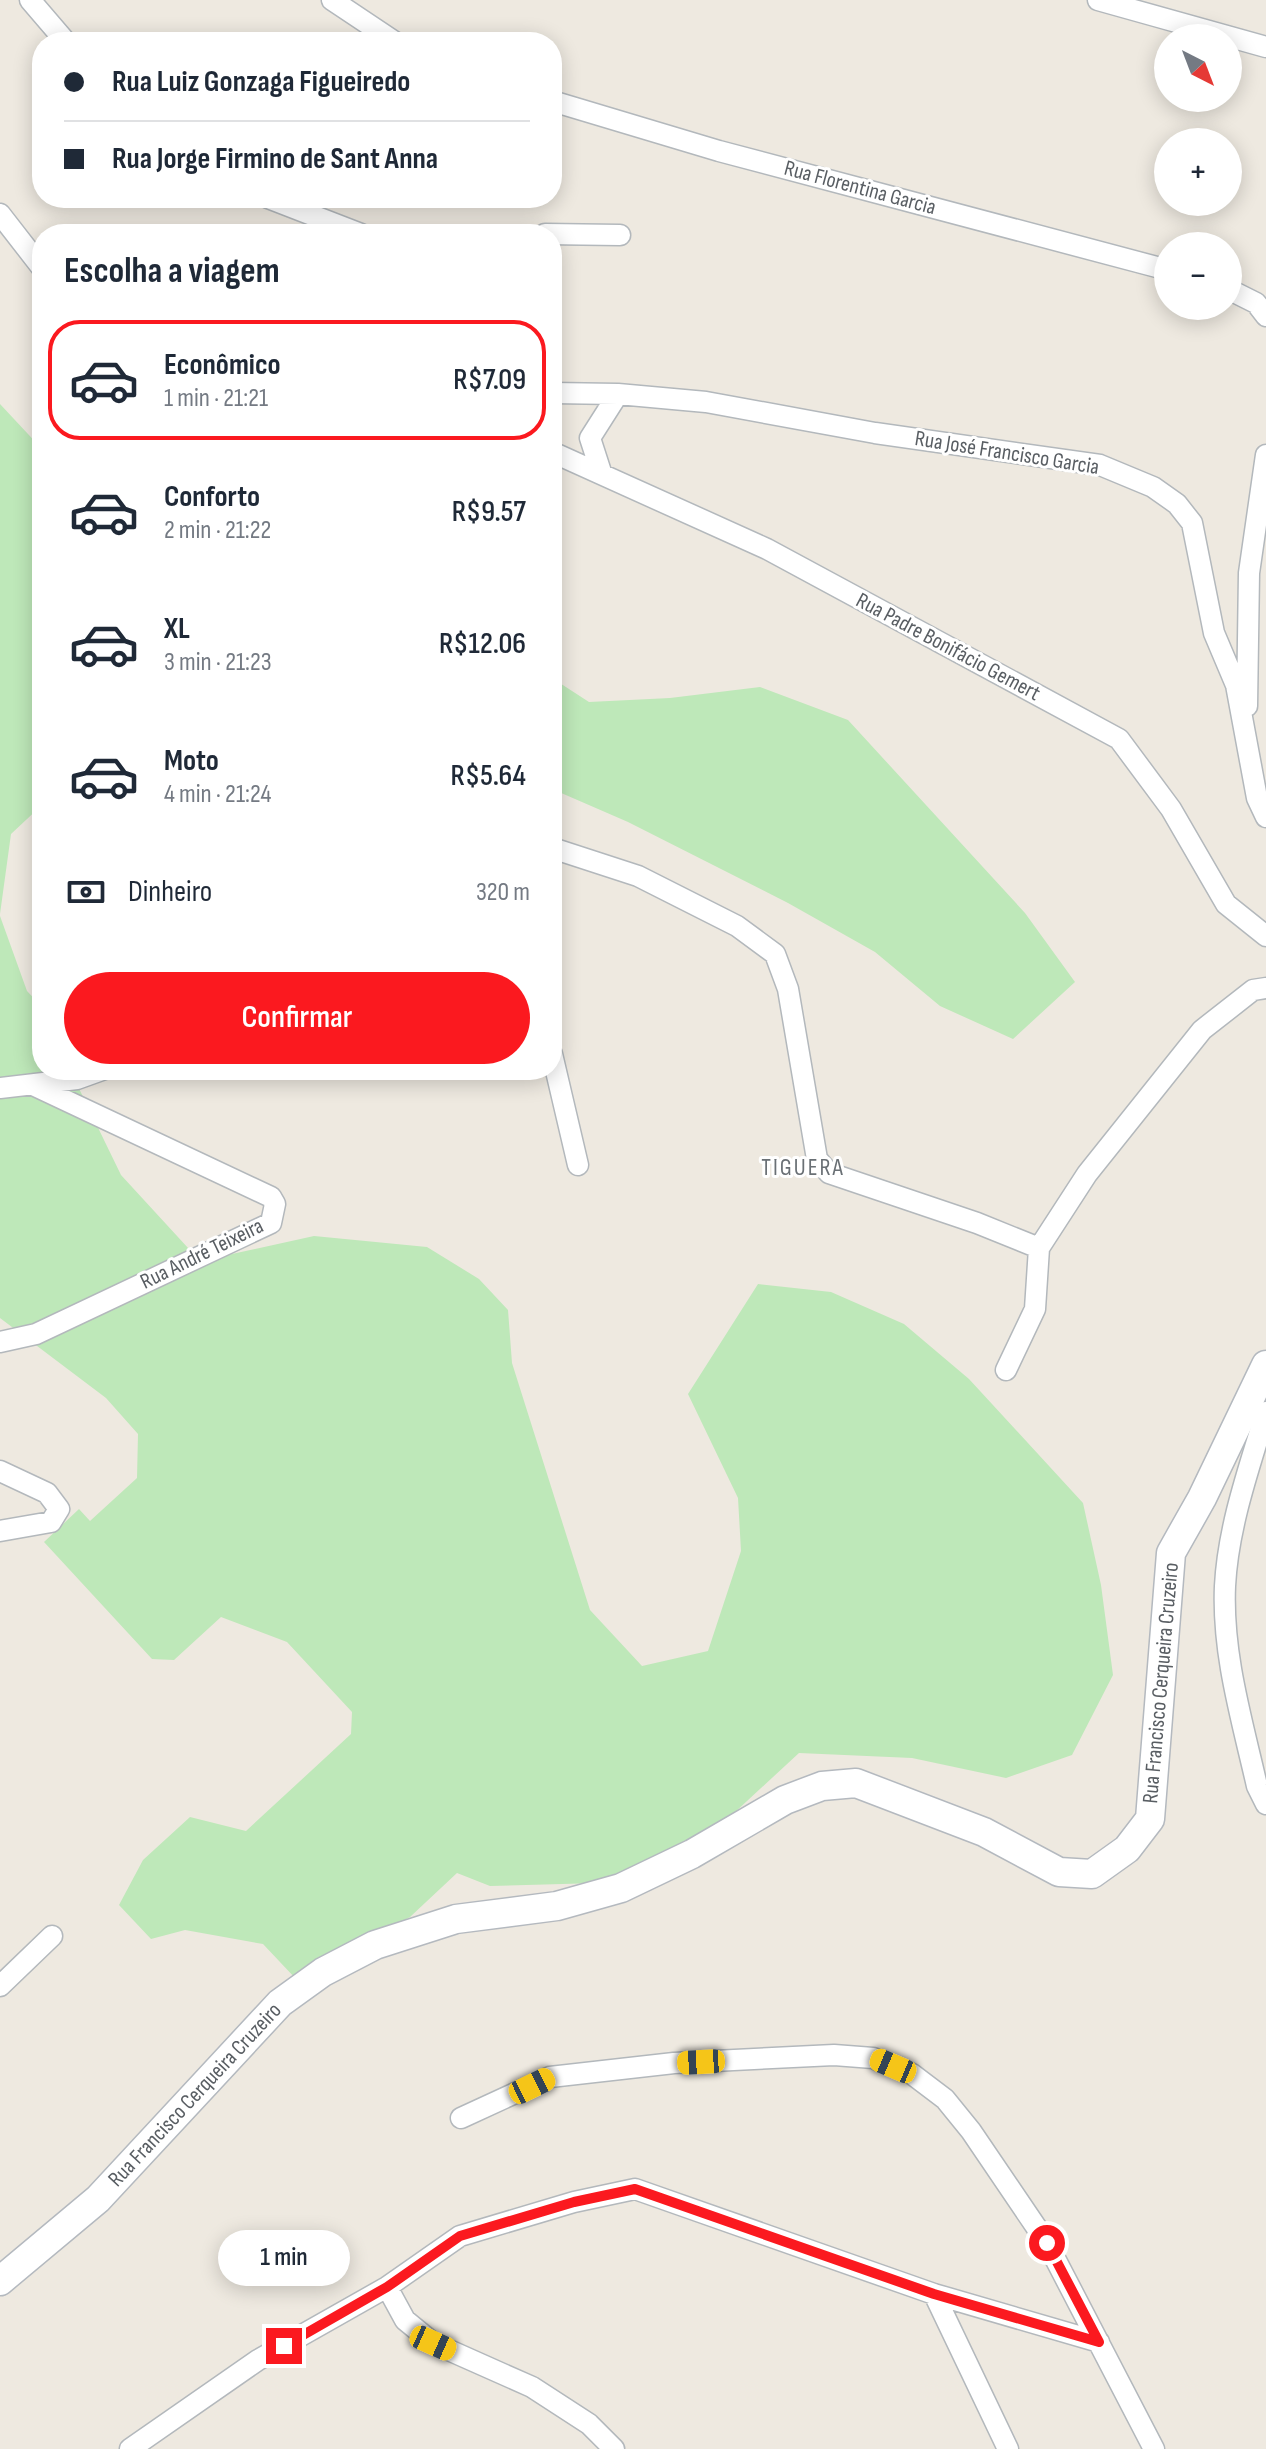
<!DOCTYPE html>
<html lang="pt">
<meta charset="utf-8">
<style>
:root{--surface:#fff;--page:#f2f2f3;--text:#1f2937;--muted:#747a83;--line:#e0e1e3;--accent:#fb191f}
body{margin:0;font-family:"Sofia Sans Condensed",sans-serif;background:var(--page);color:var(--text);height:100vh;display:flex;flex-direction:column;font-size:30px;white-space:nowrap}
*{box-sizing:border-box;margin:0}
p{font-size:26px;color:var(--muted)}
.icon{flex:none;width:44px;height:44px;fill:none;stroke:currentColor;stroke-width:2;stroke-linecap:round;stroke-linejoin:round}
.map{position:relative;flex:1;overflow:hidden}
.panel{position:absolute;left:32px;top:224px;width:530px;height:856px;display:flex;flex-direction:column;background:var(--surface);border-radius:32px;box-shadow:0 4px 20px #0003}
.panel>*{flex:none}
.top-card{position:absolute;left:32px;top:32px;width:530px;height:176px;border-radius:32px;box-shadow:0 4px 20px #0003;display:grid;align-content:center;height:176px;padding:0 32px;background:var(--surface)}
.needle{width:52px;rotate:138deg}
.buttons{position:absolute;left:1154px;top:24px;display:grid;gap:16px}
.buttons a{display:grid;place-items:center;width:88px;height:88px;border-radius:50%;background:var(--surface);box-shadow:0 4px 20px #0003;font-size:40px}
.end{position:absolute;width:36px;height:36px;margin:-18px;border:10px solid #fb191f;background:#fff;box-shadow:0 0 0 4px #fff}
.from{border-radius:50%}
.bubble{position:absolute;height:56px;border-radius:28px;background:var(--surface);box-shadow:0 4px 20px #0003;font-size:26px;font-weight:600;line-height:56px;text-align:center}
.car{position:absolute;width:24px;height:48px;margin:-24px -12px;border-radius:10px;box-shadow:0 0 6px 2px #0007;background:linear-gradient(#f5c518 24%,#345 0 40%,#f5c518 0 76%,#345 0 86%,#f5c518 0)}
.top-card b{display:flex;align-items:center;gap:28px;height:76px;font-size:30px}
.top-card b+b{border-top:2px solid var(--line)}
.top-card i{width:20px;height:20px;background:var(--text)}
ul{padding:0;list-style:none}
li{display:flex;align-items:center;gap:24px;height:120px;margin:0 16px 12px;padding:0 16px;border:4px solid transparent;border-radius:32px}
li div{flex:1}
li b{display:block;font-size:30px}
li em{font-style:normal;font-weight:600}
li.selected{border-color:var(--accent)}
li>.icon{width:72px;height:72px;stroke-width:1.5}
h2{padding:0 32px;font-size:36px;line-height:96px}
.pay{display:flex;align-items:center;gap:20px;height:88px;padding:0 32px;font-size:30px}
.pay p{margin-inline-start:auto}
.primary-button{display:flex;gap:16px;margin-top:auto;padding:16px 32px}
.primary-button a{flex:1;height:92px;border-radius:48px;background:var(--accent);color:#fff;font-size:32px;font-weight:600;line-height:92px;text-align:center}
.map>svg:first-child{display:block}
.green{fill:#bee8b9}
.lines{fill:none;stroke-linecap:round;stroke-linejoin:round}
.minor-casing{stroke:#b3b8bc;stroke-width:23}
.secondary-casing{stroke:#b4b9bf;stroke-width:31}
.minor{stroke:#fff;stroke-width:20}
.secondary{stroke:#fff;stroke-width:28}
.route{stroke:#fb191f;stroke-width:10}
.labels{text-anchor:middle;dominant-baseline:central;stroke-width:6;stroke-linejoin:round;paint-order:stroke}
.street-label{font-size:22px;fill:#595e63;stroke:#fff}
.neighbourhood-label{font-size:24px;letter-spacing:2px;fill:#6a7075;stroke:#fff}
</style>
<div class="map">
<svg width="1266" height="2449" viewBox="0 0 1266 2449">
<rect width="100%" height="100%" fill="#eee9e0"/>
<path class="green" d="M0 404 42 449V805L11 834 0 914Z
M552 678 589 702 670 698 760 687 848 720 1025 913 1075 982 1013 1039 940 1006 875 952 788 903 628 822 552 789Z
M0 916 27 991 42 1007V1070H70L121 1175 200 1261 314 1236 427 1247 479 1279 508 1310 512 1363 590 1610 642 1666 708 1651 741 1551 738 1498 688 1394 758 1284 831 1292 904 1324 969 1379 1083 1503 1101 1585 1113 1675 1072 1755 1006 1778 912 1758 799 1753 706 1839 599 1883 490 1886 457 1873 410 1917 296 1979 263 1944 185 1930 151 1939 119 1905 143 1860 190 1817 246 1831 351 1734 352 1712 287 1642 221 1617 174 1660 152 1659 44 1542 79 1509 90 1521 137 1478 138 1434 106 1398 0 1318Z"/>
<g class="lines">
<defs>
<path id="minor" d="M30 0 66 42
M332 0 395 42
M1098 0 1266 47
M552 101 719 151 1168 270
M268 198 361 234
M0 214 42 268
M545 234 620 235
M1228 289 1256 303 1266 316
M552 393 618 394 706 402 875 433 1100 465 1153 487 1177 504 1192 523 1214 633 1236 685 1257 798 1266 817
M552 452 767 549 1119 739 1171 809 1226 904 1266 936
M601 472 590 438 618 394
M1247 706 1249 573 1266 455
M552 848 638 876 737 926 775 954 788 989 817 1159 829 1173 977 1223 1039 1248
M552 1054 578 1165
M0 1088 77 1079 102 1070
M0 1342 36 1334 271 1223 275 1204 271 1197 33 1085
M1006 1370 1035 1309 1039 1248 1087 1174 1202 1030 1253 990 1266 988
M1266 1412C1249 1468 1228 1527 1225 1586 1222 1654 1242 1720 1257 1786L1266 1804
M0 1471 47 1493 59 1509 51 1522 0 1531
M0 1986 52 1936
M461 2118 550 2077 674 2063 834 2055 873 2058 912 2074 945 2099 971 2131 1047 2243 1154 2449
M387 2287 405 2320 433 2343 532 2387 589 2424 614 2449
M934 2294 1008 2449
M130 2449 258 2360 387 2287 460 2236 574 2202 635 2189 934 2294 1099 2342"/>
<path id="secondary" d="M0 2281 98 2199 280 2003 323 1972 375 1945 456 1919 557 1906 621 1888 692 1854 785 1800 822 1786 856 1783 984 1832 1059 1872 1092 1874 1127 1849 1150 1819 1171 1553 1202 1498 1266 1365"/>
</defs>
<use href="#minor" class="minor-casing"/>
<use href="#secondary" class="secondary-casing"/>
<use href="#minor" class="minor"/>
<use href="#secondary" class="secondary"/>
</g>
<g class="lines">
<path class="route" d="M284 2346 387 2287 460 2236 574 2202 635 2189 934 2294 1099 2342 1047 2243"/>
</g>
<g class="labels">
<g class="street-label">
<text transform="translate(860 188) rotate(15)">Rua Florentina Garcia</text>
<text transform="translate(1007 453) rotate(9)">Rua José Francisco Garcia</text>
<text transform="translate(948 647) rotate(28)">Rua Padre Bonifácio Gemert</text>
<text transform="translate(202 1254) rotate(-26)">Rua André Teixeira</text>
<text transform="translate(1161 1683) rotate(-85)">Rua Francisco Cerqueira Cruzeiro</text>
<text transform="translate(195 2095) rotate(-47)">Rua Francisco Cerqueira Cruzeiro</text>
</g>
<g class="neighbourhood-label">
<text x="803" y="1167">TIGUERA</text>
</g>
</g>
</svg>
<div class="buttons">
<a><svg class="needle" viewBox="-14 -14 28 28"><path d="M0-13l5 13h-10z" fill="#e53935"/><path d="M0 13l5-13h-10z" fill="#747a83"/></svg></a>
<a>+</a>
<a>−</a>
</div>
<i class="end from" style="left:1047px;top:2243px"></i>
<i class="end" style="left:284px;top:2346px"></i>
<div class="bubble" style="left:218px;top:2230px;width:132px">1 min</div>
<i class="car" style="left:701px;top:2062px;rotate:267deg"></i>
<i class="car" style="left:893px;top:2066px;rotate:293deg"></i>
<i class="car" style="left:532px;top:2086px;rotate:64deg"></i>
<i class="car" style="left:433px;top:2343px;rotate:114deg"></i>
<div class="top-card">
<b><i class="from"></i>Rua Luiz Gonzaga Figueiredo</b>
<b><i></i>Rua Jorge Firmino de Sant Anna</b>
</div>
<section class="panel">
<h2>Escolha a viagem</h2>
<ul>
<li class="selected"><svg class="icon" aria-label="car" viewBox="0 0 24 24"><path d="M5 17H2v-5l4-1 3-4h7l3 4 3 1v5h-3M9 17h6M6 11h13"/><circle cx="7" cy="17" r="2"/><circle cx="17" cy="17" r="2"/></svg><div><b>Econômico</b><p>1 min · 21:21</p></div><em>R$7.09</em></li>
<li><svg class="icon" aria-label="car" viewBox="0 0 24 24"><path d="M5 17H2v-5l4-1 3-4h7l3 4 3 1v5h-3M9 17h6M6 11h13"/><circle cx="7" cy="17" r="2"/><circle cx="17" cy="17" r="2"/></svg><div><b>Conforto</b><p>2 min · 21:22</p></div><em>R$9.57</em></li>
<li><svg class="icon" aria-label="car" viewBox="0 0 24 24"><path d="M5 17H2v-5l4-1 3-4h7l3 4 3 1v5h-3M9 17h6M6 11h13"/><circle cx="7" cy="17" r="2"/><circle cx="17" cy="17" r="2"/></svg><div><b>XL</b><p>3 min · 21:23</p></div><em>R$12.06</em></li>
<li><svg class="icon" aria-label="car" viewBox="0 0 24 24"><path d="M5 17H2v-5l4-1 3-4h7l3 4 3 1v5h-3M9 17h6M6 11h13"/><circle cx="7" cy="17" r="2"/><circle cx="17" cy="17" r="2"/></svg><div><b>Moto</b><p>4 min · 21:24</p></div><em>R$5.64</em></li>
</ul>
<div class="pay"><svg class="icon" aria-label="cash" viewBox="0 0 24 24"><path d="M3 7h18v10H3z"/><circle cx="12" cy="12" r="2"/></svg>Dinheiro<p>320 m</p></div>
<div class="primary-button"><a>Confirmar</a></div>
</section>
</div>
